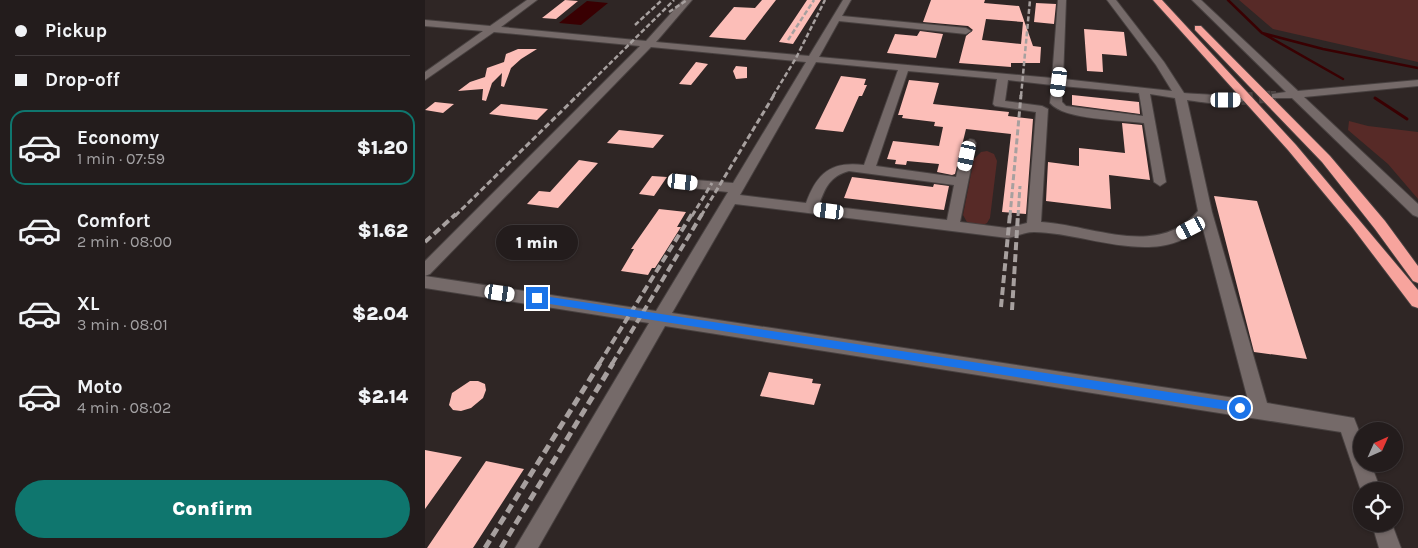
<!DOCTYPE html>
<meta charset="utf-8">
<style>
:root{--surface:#231c1c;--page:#2f2929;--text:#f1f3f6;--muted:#a3a1a3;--line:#403a3b;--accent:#0f766e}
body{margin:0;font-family:Karla,sans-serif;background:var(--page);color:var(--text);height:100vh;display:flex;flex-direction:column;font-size:19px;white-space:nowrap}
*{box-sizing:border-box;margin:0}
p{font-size:16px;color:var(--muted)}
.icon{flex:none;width:28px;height:28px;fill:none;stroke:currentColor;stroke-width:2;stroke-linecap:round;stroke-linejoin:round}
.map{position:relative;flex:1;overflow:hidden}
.details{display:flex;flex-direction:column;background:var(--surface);width:425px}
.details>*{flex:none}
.top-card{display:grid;align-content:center;height:110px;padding:0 15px;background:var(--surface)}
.needle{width:32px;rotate:45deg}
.controls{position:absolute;left:928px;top:422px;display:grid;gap:10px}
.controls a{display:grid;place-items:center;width:50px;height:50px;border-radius:50%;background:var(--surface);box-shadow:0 1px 4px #0004,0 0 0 1px var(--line);font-size:25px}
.end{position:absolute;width:22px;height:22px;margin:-11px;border:6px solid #1a73e8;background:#fff;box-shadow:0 0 0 2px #fff}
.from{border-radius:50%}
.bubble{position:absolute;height:35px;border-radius:18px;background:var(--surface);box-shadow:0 1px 4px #0004,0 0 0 1px var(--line);font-size:16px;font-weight:800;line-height:35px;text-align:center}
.car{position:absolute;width:15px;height:30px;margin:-15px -8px;border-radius:6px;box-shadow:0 0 4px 1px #0007;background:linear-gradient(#fff 24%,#345 0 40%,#fff 0 76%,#345 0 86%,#fff 0)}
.top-card b{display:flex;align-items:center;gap:18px;height:48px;font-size:19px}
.top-card b+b{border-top:1px solid var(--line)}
.top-card i{width:12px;height:12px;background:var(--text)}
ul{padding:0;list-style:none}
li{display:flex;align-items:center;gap:15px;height:75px;margin:0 10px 8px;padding:0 5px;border:2px solid transparent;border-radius:15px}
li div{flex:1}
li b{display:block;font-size:19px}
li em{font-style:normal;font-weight:800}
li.on{border-color:var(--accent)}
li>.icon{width:45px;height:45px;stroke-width:1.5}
.cta{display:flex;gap:10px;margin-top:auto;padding:10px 15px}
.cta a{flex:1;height:58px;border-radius:30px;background:var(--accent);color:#fff;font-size:20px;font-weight:800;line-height:58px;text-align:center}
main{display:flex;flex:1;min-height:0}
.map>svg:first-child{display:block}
.green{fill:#572a27}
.water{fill:#390002}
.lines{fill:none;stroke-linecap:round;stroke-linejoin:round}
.stream-far1{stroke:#390002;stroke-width:2.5}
.stream{stroke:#390002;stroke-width:3}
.building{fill:#fcbeb8;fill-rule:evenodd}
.minor-tunnel-far1{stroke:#4d4544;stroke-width:10;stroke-dasharray:10 5;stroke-linecap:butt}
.minor-tunnel{stroke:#4d4544;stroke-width:12;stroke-dasharray:12 6;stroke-linecap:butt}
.minor-casing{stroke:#484140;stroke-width:2}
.highway-casing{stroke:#484140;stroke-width:2}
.minor{fill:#756a69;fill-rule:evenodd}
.highway{fill:#f7a49d;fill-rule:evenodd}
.rail-far3{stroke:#a7a09f;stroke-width:2.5;stroke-dasharray:5 2.5;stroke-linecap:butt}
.rail-far2{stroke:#a7a09f;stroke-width:3;stroke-dasharray:6 3;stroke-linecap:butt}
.rail-far1{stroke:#a7a09f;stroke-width:4;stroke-dasharray:8 4;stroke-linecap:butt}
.rail{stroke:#a7a09f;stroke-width:5;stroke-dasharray:9 5;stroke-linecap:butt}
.route{fill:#1a73e8}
</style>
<main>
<section class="details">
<div class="top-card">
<b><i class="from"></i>Pickup</b>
<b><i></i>Drop-off</b>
</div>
<ul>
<li class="on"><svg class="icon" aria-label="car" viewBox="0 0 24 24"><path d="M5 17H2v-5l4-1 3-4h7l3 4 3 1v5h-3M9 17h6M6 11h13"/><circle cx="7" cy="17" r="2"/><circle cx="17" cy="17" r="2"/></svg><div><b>Economy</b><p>1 min · 07:59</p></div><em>$1.20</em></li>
<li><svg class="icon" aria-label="car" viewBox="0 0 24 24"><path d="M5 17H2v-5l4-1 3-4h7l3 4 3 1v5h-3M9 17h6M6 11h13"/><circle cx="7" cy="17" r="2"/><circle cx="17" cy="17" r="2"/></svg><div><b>Comfort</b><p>2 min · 08:00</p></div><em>$1.62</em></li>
<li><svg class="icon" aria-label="car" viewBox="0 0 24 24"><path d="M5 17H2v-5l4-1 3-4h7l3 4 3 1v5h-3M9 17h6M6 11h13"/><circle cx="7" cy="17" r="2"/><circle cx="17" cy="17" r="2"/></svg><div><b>XL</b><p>3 min · 08:01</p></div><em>$2.04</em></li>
<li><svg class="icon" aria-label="car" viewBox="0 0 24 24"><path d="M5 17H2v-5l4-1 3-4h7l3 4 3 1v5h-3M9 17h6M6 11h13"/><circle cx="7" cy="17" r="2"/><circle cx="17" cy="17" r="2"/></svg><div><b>Moto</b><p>4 min · 08:02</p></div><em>$2.14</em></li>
</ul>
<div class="cta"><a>Confirm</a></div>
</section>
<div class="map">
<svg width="993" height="548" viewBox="0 0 993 548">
<rect width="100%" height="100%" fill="#2f2625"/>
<path class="green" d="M814 0H993V62L848 29Z
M924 121 943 126 993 132V199L963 164 923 130Z
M562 151 569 154 572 161 565 218 562 223 556 226 543 224 538 215 549 159 556 152Z"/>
<path class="water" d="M162 1 183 3 156 25 134 23Z"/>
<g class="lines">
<path class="stream-far1" d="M803 0 837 33 918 79
M837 33 898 49 993 68"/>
<path class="stream" d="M950 98 982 119"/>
</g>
<path class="building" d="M140 0 153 1 131 19 117 18Z
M337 0H351L320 40 284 37 309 7 330 8Z
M382 0H396L368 44 354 42Z
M506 0H560L559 3 594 6 608 46 616 47 615 63H586V67L534 63 541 36 548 30 543 26 498 22ZM561 19 598 22 596 44 557 40Z
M611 3 631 4 629 24 609 22Z
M659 29 699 32 702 56 677 54 678 72 662 71Z
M495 31 518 34 511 58 462 53 470 34 492 36Z
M93 49H112L96 59 86 68 79 87 76 86 77 73 67 83 61 101 57 100 58 89 33 91 45 82 60 77 62 68 79 62 81 54Z
M271 62 283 64 266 85 254 84Z
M311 66 322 67V78L311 79 308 71Z
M416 76 441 79 439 85H442L437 96H434L418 132 390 129Z
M484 80 514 83 508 104 584 112 583 116 608 119 601 214 577 212 586 134 541 129 530 174 527 175 512 172 514 164 482 161 481 165 470 164 471 160 462 159 468 141 514 146 518 127 509 126 510 122 477 118 478 115H473Z
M647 95 714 102 715 114 647 105Z
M10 102 29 104 18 113 0 110Z
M76 104 123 109 112 120 64 114Z
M697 123 717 125 725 180 684 175 686 209 621 201 623 162 654 166V148L700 153Z
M194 130 239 135 228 148 182 143Z
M154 160 173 163 133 208 102 204 114 191 125 192Z
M227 176 242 177 229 196 214 194Z
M427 177 508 187 509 184 524 186 519 210 419 198Z
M789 196 832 201 882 359 829 352Z
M234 209 261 212 252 227H256L230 268H227L223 275 196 271 209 249H206Z
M344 372 388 379 387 383 396 384 389 405 335 396Z
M45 381H53L60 384 61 390 58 398 46 408 36 411 28 410 24 405 27 393Z
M0 450 37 457 0 509Z
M61 461 99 469 48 548H2Z"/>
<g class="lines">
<path class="minor-tunnel-far1" d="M846 96H851"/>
<path class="minor-tunnel" d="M816 99 851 96"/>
<defs>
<path id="minor" d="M102 0H112L76 27 221 41 258 0H267L231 42 384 56 418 0H426L417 16 541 28 546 31 541 34 414 21 394 57 627 78 633 0H641L638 79 747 91 731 65 682 0H691L739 62 759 93C769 94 819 96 822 99 812 108 775 102 762 100L787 212 842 403 929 418 936 436V464H946L956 491H936L916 432 240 326 113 548H90L224 323 0 288V276L231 311 303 192 258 187 252 183 258 179 308 183 381 62 226 47 5 274 0 276V261L215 46 69 32 0 80V72L58 31 0 26V20L65 26ZM391 62 473 70 439 165C406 161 392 173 381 203L315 195ZM483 71 572 79 568 104 570 106 611 112 602 223 582 228 535 222 551 143 549 140 545 139 539 143 531 177 451 166ZM583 80 627 85 625 103C639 120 696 120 719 123L729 182 735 186 741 182 725 94 750 98 773 211C733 259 668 225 616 222L623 109 617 106 580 101ZM637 86 714 93 718 116 641 106 637 102ZM424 171 529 185 522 220 394 205C400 188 405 176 424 171ZM310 204 583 238C592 236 600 232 609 232 660 232 736 270 777 225L823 400 247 313Z
M767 0H776L873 91 993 80V86L879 97 993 204V217L988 215 867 98H847V94L861 92Z
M947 524H967L976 548H954Z"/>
<path id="highway" d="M728 0H737L871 145 993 290V308L987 306 927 227 863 150Z
M770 26H776L905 156 960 221 993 266V283L988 281 950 229 897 162 770 30Z"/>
</defs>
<use href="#minor" class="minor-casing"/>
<use href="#highway" class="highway-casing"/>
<use href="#minor" class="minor"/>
<use href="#highway" class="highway"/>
<path class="rail-far3" d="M244 12 262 0
M210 25 237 0
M363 40 389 0
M152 96 249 0
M348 96 371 58 400 0
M596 96 605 0"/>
<path class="rail-far2" d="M30 216 153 95
M267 216 287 183
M276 216 349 95
M585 216 596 95
M593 216 595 186"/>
<path class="rail-far1" d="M0 242 31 214
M576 307 585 214
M587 310 593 214
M174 364 267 214
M187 364 277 214"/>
<path class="rail" d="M60 548 175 363
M76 548 188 363"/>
</g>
<path class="route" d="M112 295 815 403 820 408 815 412 112 302 108 298Z"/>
</svg>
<div class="controls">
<a><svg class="needle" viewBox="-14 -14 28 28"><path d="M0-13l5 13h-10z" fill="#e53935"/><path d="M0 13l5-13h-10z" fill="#a3a1a3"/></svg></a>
<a><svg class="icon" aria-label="locate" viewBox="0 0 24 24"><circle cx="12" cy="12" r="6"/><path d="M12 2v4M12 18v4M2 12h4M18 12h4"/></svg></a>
</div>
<i class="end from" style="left:815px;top:408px"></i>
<i class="end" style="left:112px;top:298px"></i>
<div class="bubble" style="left:71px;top:225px;width:82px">1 min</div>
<i class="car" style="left:634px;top:82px;rotate:187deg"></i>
<i class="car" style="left:801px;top:100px;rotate:90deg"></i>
<i class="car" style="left:542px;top:156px;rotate:192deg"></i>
<i class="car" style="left:258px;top:182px;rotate:96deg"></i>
<i class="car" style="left:404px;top:211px;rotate:277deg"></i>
<i class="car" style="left:766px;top:228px;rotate:243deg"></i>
<i class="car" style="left:75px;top:293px;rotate:98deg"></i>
</div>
</main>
